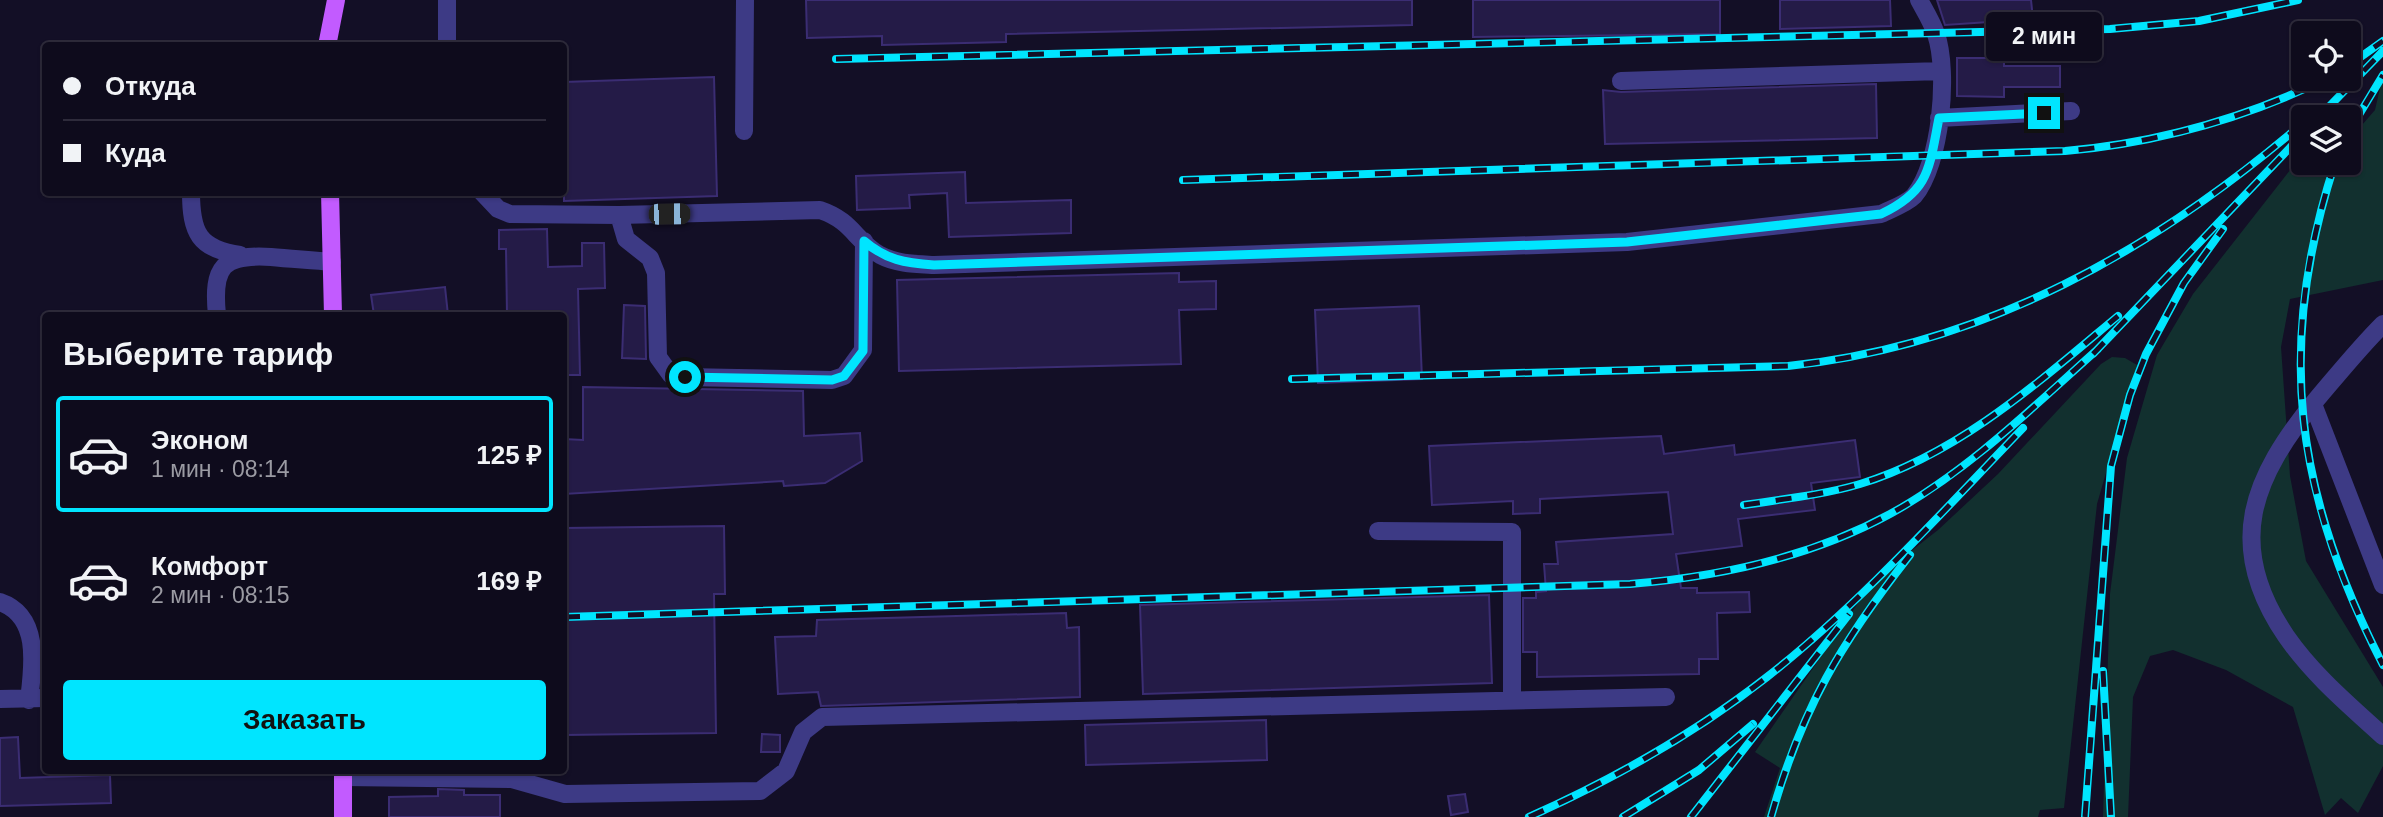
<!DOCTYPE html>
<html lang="ru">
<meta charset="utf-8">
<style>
:root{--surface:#0e0b1c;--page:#1c1929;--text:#f1f3f6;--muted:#9b9ba3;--line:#2e2b3b;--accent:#00e5ff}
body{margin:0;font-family:Arial,sans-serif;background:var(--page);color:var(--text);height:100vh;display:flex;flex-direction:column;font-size:26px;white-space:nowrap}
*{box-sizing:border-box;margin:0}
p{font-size:23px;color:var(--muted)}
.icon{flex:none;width:38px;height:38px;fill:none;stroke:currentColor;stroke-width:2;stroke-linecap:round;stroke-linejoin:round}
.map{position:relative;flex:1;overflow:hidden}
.drawer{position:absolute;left:42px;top:312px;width:525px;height:462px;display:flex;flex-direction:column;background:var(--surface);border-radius:7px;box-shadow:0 2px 5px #0004,0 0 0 2px var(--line)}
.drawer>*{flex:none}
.top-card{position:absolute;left:42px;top:42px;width:525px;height:154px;border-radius:7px;box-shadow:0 2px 5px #0004,0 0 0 2px var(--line);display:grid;align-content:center;height:154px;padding:0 21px;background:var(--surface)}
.tools{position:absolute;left:2291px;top:21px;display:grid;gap:14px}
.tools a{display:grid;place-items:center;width:70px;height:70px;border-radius:7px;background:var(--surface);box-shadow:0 2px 5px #0004,0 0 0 2px var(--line);font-size:35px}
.end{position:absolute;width:32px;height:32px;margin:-16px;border:9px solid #00e5ff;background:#111;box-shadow:0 0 0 4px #111}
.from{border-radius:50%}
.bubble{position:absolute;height:49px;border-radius:7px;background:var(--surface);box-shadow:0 2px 5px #0004,0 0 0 2px var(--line);font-size:23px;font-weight:700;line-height:49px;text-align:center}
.car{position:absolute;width:21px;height:42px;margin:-21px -10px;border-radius:9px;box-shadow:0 0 5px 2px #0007;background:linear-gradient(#222 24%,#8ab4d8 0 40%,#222 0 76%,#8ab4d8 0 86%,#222 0)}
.top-card b{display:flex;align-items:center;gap:24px;height:66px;font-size:26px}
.top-card b+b{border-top:2px solid var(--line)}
.top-card i{width:18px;height:18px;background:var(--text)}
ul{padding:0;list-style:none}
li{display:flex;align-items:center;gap:21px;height:116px;margin:0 14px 10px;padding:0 7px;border:4px solid transparent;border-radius:7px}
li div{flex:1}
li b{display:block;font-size:26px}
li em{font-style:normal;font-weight:700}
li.on{border-color:var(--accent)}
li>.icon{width:63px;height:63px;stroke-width:1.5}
h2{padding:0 21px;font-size:32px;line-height:84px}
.cta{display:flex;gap:14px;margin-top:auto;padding:14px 21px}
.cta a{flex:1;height:80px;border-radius:7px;background:var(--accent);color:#111;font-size:28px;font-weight:700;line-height:80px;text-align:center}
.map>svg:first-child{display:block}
.green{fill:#12302f}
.building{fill:#241b47;stroke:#3b2d73;stroke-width:2}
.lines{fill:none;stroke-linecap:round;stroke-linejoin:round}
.minor{stroke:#3d3a85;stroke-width:18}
.major{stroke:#c25bff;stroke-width:18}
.rail-casing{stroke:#00e5ff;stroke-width:8}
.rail{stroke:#130f26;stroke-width:5;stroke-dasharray:16;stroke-linecap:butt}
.route{stroke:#00e5ff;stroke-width:9}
</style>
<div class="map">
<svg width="2383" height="817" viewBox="0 0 2383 817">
<rect width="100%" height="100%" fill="#130f26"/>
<path class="green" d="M2383 75V280L2290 299 2281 347 2290 476 2306 561 2383 687V766L2358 813 2341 798 2325 815 2293 707 2226 670 2173 650 2150 656 2133 697 2128 817H2103L2110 594 2127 458 2157 355 2193 294 2298 160 2348 163 2349 140 2375 110Z
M2112 357 2125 358 2137 365 2097 504 2064 808 2040 810 2038 817H1764L1780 768 1755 752 1874 580 1938 530 1998 474 2101 364Z"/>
<path class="building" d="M806 0H1412V25L1006 34V42L882 45V36L807 38Z
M1473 0H1720V34L1473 37Z
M1780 0H1890L1891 26 1780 29Z
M1937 0H2031L2033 19 1945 25Z
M1957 58H2004V66H2060V87H2004V97L1957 96Z
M714 77 717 196 564 201V82Z
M1876 84 1877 138 1605 144 1603 90 1621 92Z
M965 172 966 203 1071 200V233L949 237 947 193 909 195 910 208 857 210 856 176Z
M547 229 548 267 582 266V243H604L605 288 578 289 580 375H564V315H507L506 249H499V230Z
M1179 273V282L1216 281V309L1179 310 1181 364 899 371 897 280Z
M445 287 448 315H374L371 295Z
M624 305 645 306 646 359 622 358Z
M1419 306 1422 379 1318 383 1315 310Z
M583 387 803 391 804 436 860 433 862 461 825 483 784 486 783 481 564 494V439L583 440Z
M1661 436 1664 454 1734 445 1735 455 1855 440 1860 477 1811 483 1815 510 1738 519 1742 546 1676 554 1681 588H1697V593L1749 592 1750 612 1717 613 1718 659H1699V674L1537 677V652H1523V598H1536V592L1546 591 1544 564H1558L1556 542 1673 534 1668 492 1540 499V513L1513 514V501L1432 505 1429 446Z
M724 526 725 594H714L716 733 564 735V528Z
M1489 595 1492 683 1143 694 1140 605Z
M1066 613 1067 628 1079 627 1080 697 821 706 818 692 778 694 775 637 816 636 817 620Z
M1266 720 1267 760 1086 765 1085 725Z
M762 734 780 735V752H761Z
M18 737 20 778 110 775 111 803 0 806V738Z
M438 789 464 790V795H500V817H389V797L438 796Z
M1465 794 1468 812 1451 815 1448 796Z"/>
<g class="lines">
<path class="minor" d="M447 0V46
M1621 81 1941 71
M1939 118 2071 111
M744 131 745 0
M191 192C191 233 199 249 240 255
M482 192 498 209 510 214 619 215 626 239 650 258 656 273 658 357 671 375 685 377 832 380 844 376 863 350 864 241
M619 215 820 210C853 221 855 241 880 255 897 264 915 264 934 265L1627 242 1881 214C1891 209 1906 204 1914 196 1941 164 1949 72 1936 34 1932 22 1925 11 1919 0
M217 315C212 266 223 254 271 257 291 259 312 260 332 262
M2383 324C2359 348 2338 374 2316 400 2252 478 2224 545 2286 636 2313 675 2349 705 2383 736
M2313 404 2383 585
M1378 531 1512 532V699
M0 602C41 616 33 667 29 700
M0 699 46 698
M343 777 512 779 565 794 760 791 786 771 803 732 822 717 1666 697"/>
<path class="major" d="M327 46 336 0
M330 192 333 315
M343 770V817"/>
<defs>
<path id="rail" d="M836 59 2110 29 2199 21 2298 0
M2348 66 2383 41
M2319 117 2383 51
M2348 133 2383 75
M2335 163C2275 347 2295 494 2383 665
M1183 180 2065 151C2157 143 2243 119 2326 79
M2093 354 2303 134
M1292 379 1788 366C1986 345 2153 251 2303 123
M1744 505C1783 499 1823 495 1860 484 1959 454 2041 380 2118 316
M564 617 1630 584C1718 577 1811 557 1890 514 1968 471 2032 408 2098 349
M2103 671 2111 817
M1529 817C1614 779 1694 734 1767 677 1859 605 1942 512 2023 428
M1623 817 1699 770 1753 724
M1691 817 1849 614
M1771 817C1802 708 1840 644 1910 555
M2085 817 2111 466 2130 395 2146 354 2184 283 2223 229"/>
</defs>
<use href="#rail" class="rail-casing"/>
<use href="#rail" class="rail"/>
</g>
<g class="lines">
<path class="route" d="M685 377 832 380 844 376 863 351 864 241C886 260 905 263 934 265L1627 242 1881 214C1930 191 1929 168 1939 118L2044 113"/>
</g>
</svg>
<div class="tools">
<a><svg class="icon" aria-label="locate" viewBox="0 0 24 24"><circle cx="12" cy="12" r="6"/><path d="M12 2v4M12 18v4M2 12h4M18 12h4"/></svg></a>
<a><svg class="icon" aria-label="layers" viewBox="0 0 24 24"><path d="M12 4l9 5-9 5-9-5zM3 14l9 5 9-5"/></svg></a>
</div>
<i class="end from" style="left:685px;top:377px"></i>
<i class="end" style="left:2044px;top:113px"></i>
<div class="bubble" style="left:1986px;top:12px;width:116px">2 мин</div>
<i class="car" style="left:669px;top:214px;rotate:89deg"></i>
<div class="top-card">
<b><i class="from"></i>Откуда</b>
<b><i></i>Куда</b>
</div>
<section class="drawer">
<h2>Выберите тариф</h2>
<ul>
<li class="on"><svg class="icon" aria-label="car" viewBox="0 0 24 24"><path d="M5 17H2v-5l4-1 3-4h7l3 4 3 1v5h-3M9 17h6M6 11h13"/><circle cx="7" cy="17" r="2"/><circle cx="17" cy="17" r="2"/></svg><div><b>Эконом</b><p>1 мин · 08:14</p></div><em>125 ₽</em></li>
<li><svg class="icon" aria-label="car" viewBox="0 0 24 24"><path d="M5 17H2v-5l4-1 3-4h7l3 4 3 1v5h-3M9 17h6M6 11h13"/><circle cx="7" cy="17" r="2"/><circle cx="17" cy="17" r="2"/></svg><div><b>Комфорт</b><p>2 мин · 08:15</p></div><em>169 ₽</em></li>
</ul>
<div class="cta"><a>Заказать</a></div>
</section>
</div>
